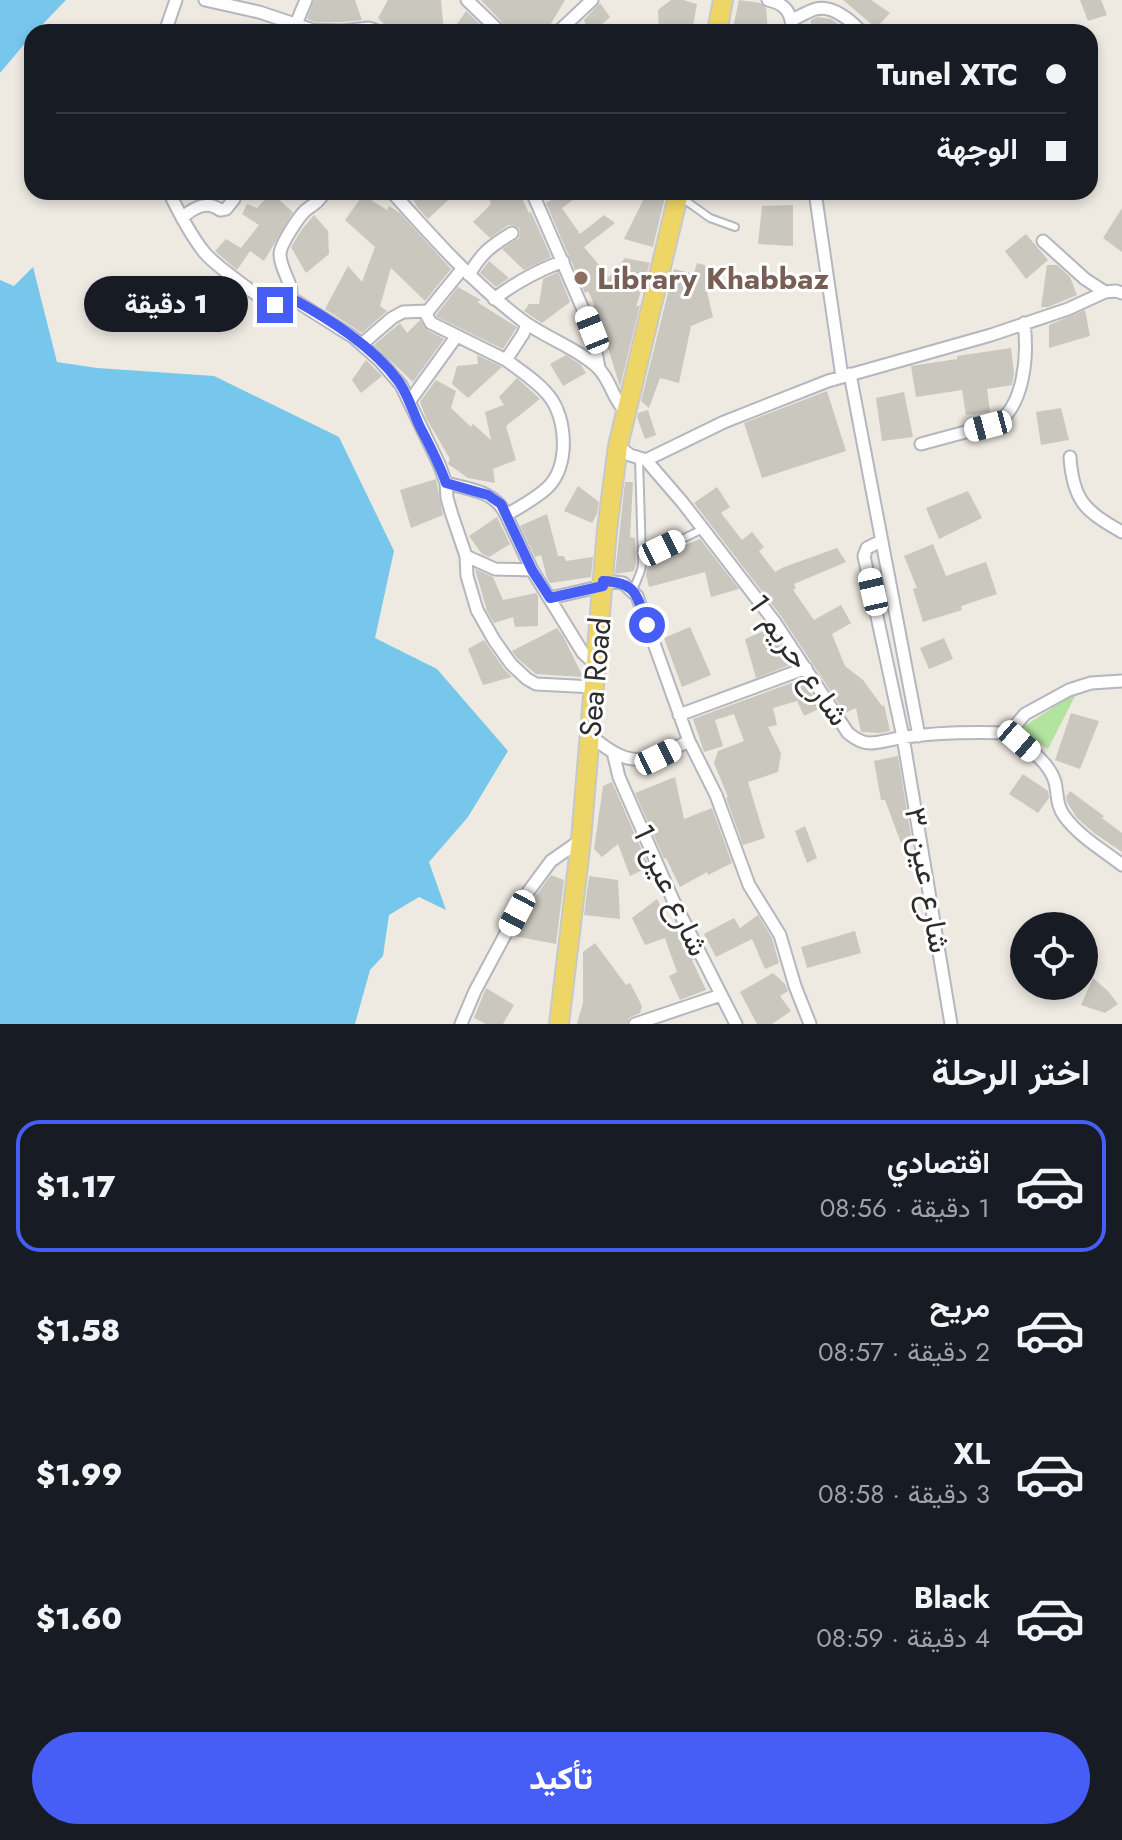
<!DOCTYPE html>
<html lang="ar">
<meta charset="utf-8">
<style>
:root{--surface:#171b24;--page:#242831;--text:#f1f3f6;--muted:#9ea1a6;--line:#363941;--accent:#465df6}
body{margin:0;font-family:Jost,Vazirmatn,sans-serif;background:var(--page);color:var(--text);direction:rtl;height:100vh;display:flex;flex-direction:column;font-size:30px;white-space:nowrap}
*{box-sizing:border-box;margin:0}
p{font-size:26px;color:var(--muted)}
.icon{flex:none;width:44px;height:44px;fill:none;stroke:currentColor;stroke-width:2;stroke-linecap:round;stroke-linejoin:round}
.map{position:relative;height:1024px;overflow:hidden;direction:ltr}
.panel{display:flex;flex-direction:column;background:var(--surface);flex:1}
.panel>*{flex:none}
.top-card{position:absolute;left:24px;top:24px;width:1074px;height:176px;border-radius:24px;box-shadow:0 4px 12px #0003;direction:rtl;display:grid;align-content:center;height:176px;padding:0 32px;background:var(--surface)}
.controls{position:absolute;left:1010px;top:912px;display:grid;gap:16px}
.controls a{display:grid;place-items:center;width:88px;height:88px;border-radius:50%;background:var(--surface);box-shadow:0 4px 12px #0003;font-size:40px}
.end{position:absolute;width:36px;height:36px;margin:-18px;border:10px solid #465df6;background:#fff;box-shadow:0 0 0 4px #fff}
.from{border-radius:50%}
.bubble{position:absolute;height:56px;border-radius:28px;background:var(--surface);box-shadow:0 4px 12px #0003;font-size:26px;font-weight:800;line-height:56px;text-align:center;direction:rtl}
.car{position:absolute;width:24px;height:48px;margin:-24px -12px;border-radius:10px;box-shadow:0 0 6px 2px #0007;background:linear-gradient(#fff 24%,#345 0 40%,#fff 0 76%,#345 0 86%,#fff 0)}
.top-card b{display:flex;align-items:center;gap:28px;height:76px;font-size:30px}
.top-card b+b{border-top:2px solid var(--line)}
.top-card i{width:20px;height:20px;background:var(--text)}
ul{padding:0;list-style:none}
li{display:flex;align-items:center;gap:24px;height:132px;margin:0 16px 12px;padding:0 16px;border:4px solid transparent;border-radius:24px}
li div{flex:1}
li b{display:block;font-size:30px}
li em{font-style:normal;font-weight:800}
li.current{border-color:var(--accent)}
li>.icon{width:72px;height:72px;stroke-width:1.5}
h2{padding:0 32px;font-size:36px;line-height:96px}
.primary-button{display:flex;gap:16px;margin-top:auto;padding:16px 32px}
.primary-button a{flex:1;height:92px;border-radius:48px;background:var(--accent);color:#fff;font-size:32px;font-weight:800;line-height:92px;text-align:center}
.map>svg:first-child{display:block}
.green{fill:#b2e39f}
.water{fill:#77c7ec}
.building{fill:#cac7bf}
.lines{fill:none;stroke-linecap:round;stroke-linejoin:round}
.lane-casing{stroke:#b4b6c0;stroke-width:10}
.street-casing{stroke:#b4b6c0;stroke-width:15}
.primary-casing{stroke:#c8c8c8;stroke-width:22}
.lane{stroke:#fff;stroke-width:6}
.street{stroke:#fff;stroke-width:11}
.primary{stroke:#eed666;stroke-width:18}
.route{stroke:#465df6;stroke-width:10}
.education-dot{fill:#8d6e63;stroke:#fff;stroke-width:3}
.labels{text-anchor:middle;dominant-baseline:central;stroke-width:6;stroke-linejoin:round;paint-order:stroke}
.education-label{font-size:30px;font-weight:bold;fill:#785e54;stroke:#fff;text-anchor:start}
.street-label{font-size:30px;fill:#2d2d2d;stroke:#fff}
</style>
<div class="map">
<svg width="1122" height="1024" viewBox="0 0 1122 1024">
<rect width="100%" height="100%" fill="#eee9e1"/>
<path class="green" d="M1077 692 1048 749 1020 729Z"/>
<path class="water" d="M0 0H66L35 32H32V35L0 73Z
M33 267 57 362 97 368 214 376 339 437 394 551 375 638 437 669 508 751 468 817 429 862 446 910 419 897 389 915 383 956 370 970 355 1024H0V280L14 286Z"/>
<path class="building" d="M314 0H355L362 20 342 22H315L307 19Z
M388 0H441L444 32H392L378 18Z
M481 0H565L546 32H505L501 21Z
M671 0H683L697 4 692 32H659L658 10Z
M739 0 760 3 766 8 768 32H732Z
M843 0H871L890 13 876 28Z
M1080 0H1101L1107 15 1088 21Z
M600 3 610 17 593 32H588L584 20Z
M466 11 488 32H464L457 24Z
M818 17 831 19 849 32H811V20Z
M419 192H440L448 200 428 219 417 207 413 198Z
M487 192H519L529 213 531 212 551 257 524 270 502 249 519 238 520 233 519 228 512 225H508L490 238 473 222 491 204Z
M566 192H573L577 197 562 208 580 234 604 215 615 223 584 247 609 277 625 258 650 263 636 307 640 305 620 387 598 315 593 311 594 304 588 291 585 293 546 203Z
M647 192 666 193 653 247 624 239Z
M271 193 293 212 264 261 250 251 237 270 215 251 226 239 241 248 259 225 242 214 247 204 257 208Z
M363 195 387 210 389 206 400 213 451 269 425 301 391 268 380 306 387 311 362 333 325 309 348 266 362 282 375 247 345 220Z
M793 205V246L758 244 762 206Z
M1122 208V252L1103 238Z
M314 215 328 231 329 254 306 273 291 247 302 229Z
M1026 234 1048 260 1026 279 1005 251Z
M489 261 509 278 496 287 480 273Z
M697 263 711 267 706 288 713 317 691 326 679 383 660 378 649 408 641 401 674 269 694 274Z
M1047 265H1057L1070 277 1077 295 1048 307H1041Z
M558 272 570 302 542 323 524 311 529 304H539L543 279Z
M458 287 481 300 477 302 517 327 503 349 437 317 436 315Z
M1085 310 1090 336 1049 348V325Z
M420 320 427 330 444 339 413 382 374 345 400 323 407 333Z
M1011 348 1014 373 1012 385 987 389 990 412 966 415 962 390 916 397 911 366 957 359V356Z
M477 355 502 367 468 398 452 384 457 366 478 364Z
M566 355 581 365 586 373 563 386 550 364Z
M366 360 382 376 361 393 352 380Z
M517 378 540 399 506 426 516 460 493 469 495 483 468 478 448 464 450 459 426 418 420 402 436 380 456 391 451 408 471 427 473 424 491 440 485 412 504 405 499 397Z
M827 391 846 451 762 478 744 423Z
M904 392 913 437 882 441 876 398Z
M1061 408 1069 440 1041 445 1036 412Z
M648 410 656 435 645 439 637 417 638 413Z
M436 479 443 515 411 528 400 490Z
M625 482H633L630 537 635 538 636 563 634 571 615 574Z
M578 486 599 502 597 514 592 523 564 511Z
M717 487 730 507 721 513 742 540 752 532 764 547 759 551 775 572 784 567 837 548 846 562 794 584 796 588 793 590 814 620 841 605 851 623 832 634 845 666 863 680 882 706 884 705 890 731 880 733 861 732 856 708 845 713 781 616 694 503Z
M968 491 982 518 939 539 926 508Z
M547 514 558 556H564L566 561 593 557 591 577 550 583 547 578 541 555 535 557 520 526Z
M497 517 510 544 489 557 482 554 469 536Z
M700 539 739 589 711 597 705 572 649 587 646 575 648 563 669 556V554L681 549 682 546Z
M933 544 946 576 986 562 997 594 961 606 962 610 923 622 913 589 917 588 904 556Z
M475 569 493 577 503 600 536 593 538 596V626L515 627 513 617 494 623 487 611Z
M690 627 711 675 682 687 664 638Z
M557 628 563 636 583 677 536 674 517 658 512 651Z
M769 629 792 664 756 678 745 639Z
M944 638 953 659 929 669 920 648Z
M484 640 504 669 512 677 483 685 468 649Z
M802 679 821 708 804 716 797 701 773 708 777 725 768 727 781 753 778 772 748 782 765 838 743 845 726 798 728 797 714 763 718 751 744 741 734 714 715 720 723 746 704 752 693 719Z
M1071 713 1099 721 1080 769 1055 760Z
M898 756 912 842 901 843 885 800H881L874 761Z
M1023 774 1048 791 1049 798 1038 813 1009 794Z
M675 777 684 819 712 808 732 863 708 875 707 872 680 887 666 858 664 859 635 793Z
M612 782 649 867 630 876 618 844 602 857 594 849 603 786Z
M1070 791 1104 816 1102 818 1122 833V852L1094 833 1077 818 1067 802 1066 797Z
M805 826 817 858 807 863 795 831Z
M551 875 564 880 556 944 514 936 535 897Z
M589 876 618 880 620 919 584 915Z
M657 899 670 926 675 923 694 960H692L706 990 680 1000 669 976 677 972 665 938 645 945 632 918Z
M758 915 772 938 779 963 765 969 752 939 716 957 704 934 734 918 740 928Z
M855 931 861 953 807 968 801 947Z
M595 943 626 985 630 983 642 1006 640 1013 629 1018 627 1024H577L583 1003V952Z
M773 973 785 984 788 991 780 996 791 1011 772 1024H757L740 992Z
M1093 978 1108 991 1118 1004 1105 1013 1081 1005Z
M486 988 514 1005 503 1024H486L474 1018Z"/>
<g class="lines">
<defs>
<path id="lane" d="M682 198 710 218 735 227
M639 459 642 558
M633 591C637 577 643 573 642 558L703 529"/>
<path id="street" d="M205 0 259 12 313 30 342 31 369 28 380 32
M467 0 495 27 497 32
M768 0C787 4 791 13 793 32
M792 20C799 17 808 11 816 9 832 5 851 20 861 32
M293 31 306 0
M165 32 176 0
M558 32 592 0
M169 192C179 213 190 234 204 252 212 262 263 302 274 304 280 306 286 301 291 298
M392 192C433 238 474 284 523 321 546 338 575 347 596 366 611 379 612 399 626 412
M532 192 592 330 599 368
M815 192 842 377
M182 218C194 207 207 200 220 210L226 209 234 199 236 192
M1043 241 1085 279 1105 292
M463 268 428 311 427 316 431 323 506 360 523 334 527 324
M469 275C481 253 491 246 512 233
M291 298 353 337 380 361 401 385 439 464 446 483 447 498 452 515 466 556 495 569 532 570 583 653 595 664
M291 298C293 282 280 270 280 254 280 245 299 216 306 210 314 204 320 201 324 192
M494 299C516 282 537 271 563 261
M362 344 392 318 403 312 428 311
M506 360C521 371 538 382 549 396 567 418 570 467 547 488 535 499 520 507 506 515L532 570
M850 374 919 736
M409 402 456 337
M921 444 995 424C1025 407 1028 354 1024 323
M618 446 630 455 646 460 724 422 828 381 991 335 1068 309 1105 292 1116 291 1122 293
M1070 457C1073 501 1085 511 1122 532
M646 460 683 503 774 621 848 733C854 738 861 743 870 743 880 743 891 739 901 738 936 732 973 732 1009 733
M446 483C468 489 496 491 506 515
M881 541 867 548 864 556 903 737 951 1024
M466 556 467 576 477 610 494 640 511 664 527 679 536 684 594 687
M550 598 603 586
M679 715 806 668
M1009 733C1025 746 1049 761 1055 782 1058 794 1056 806 1065 817 1080 837 1103 850 1122 865
M1009 733 1025 714 1069 690 1091 683 1122 681
M590 735C631 770 644 763 689 741L637 596 623 583 603 581
M689 741 716 795 749 885 780 935 795 986 810 1024
M613 752 619 777 673 900 736 1024
M461 1024 475 991 528 892 551 861 581 840
M635 1024 721 995"/>
<path id="primary" d="M717 32 723 0
M559 1024 581 840 607 530 618 446 679 192"/>
</defs>
<use href="#lane" class="lane-casing"/>
<use href="#street" class="street-casing"/>
<use href="#primary" class="primary-casing"/>
<use href="#lane" class="lane"/>
<use href="#street" class="street"/>
<use href="#primary" class="primary"/>
</g>
<g class="lines">
<path class="route" d="M275 305H279L291 298C329 319 373 346 399 382 408 395 413 412 420 427 430 446 439 463 446 483L488 495 501 504 532 570 550 598 603 586V581C638 582 637 597 647 625"/>
</g>
<circle class="education-dot" cx="581" cy="278" r="8"/>
<g class="labels">
<g class="education-label">
<text x="597" y="278">Library Khabbaz</text>
</g>
<g class="street-label">
<text transform="translate(799 660) rotate(55)">شارع حريم 1</text>
<text transform="translate(595 677) rotate(-85)">Sea Road</text>
<text transform="translate(928 880) rotate(80)">شارع عين ٣</text>
<text transform="translate(671 890) rotate(65)">شارع عين 1</text>
</g>
</g>
</svg>
<div class="controls">
<a><svg class="icon" aria-label="locate" viewBox="0 0 24 24"><circle cx="12" cy="12" r="6"/><path d="M12 2v4M12 18v4M2 12h4M18 12h4"/></svg></a>
</div>
<i class="end from" style="left:647px;top:625px"></i>
<i class="end" style="left:275px;top:305px"></i>
<div class="bubble" style="left:84px;top:276px;width:164px">1 دقيقة</div>
<i class="car" style="left:592px;top:330px;rotate:338deg"></i>
<i class="car" style="left:988px;top:426px;rotate:255deg"></i>
<i class="car" style="left:662px;top:548px;rotate:64deg"></i>
<i class="car" style="left:873px;top:592px;rotate:347deg"></i>
<i class="car" style="left:1019px;top:741px;rotate:131deg"></i>
<i class="car" style="left:658px;top:757px;rotate:64deg"></i>
<i class="car" style="left:517px;top:913px;rotate:208deg"></i>
<div class="top-card">
<b><i class="from"></i>Tunel XTC</b>
<b><i></i>الوجهة</b>
</div>
</div>
<section class="panel">
<h2>اختر الرحلة</h2>
<ul>
<li class="current"><svg class="icon" aria-label="car" viewBox="0 0 24 24"><path d="M5 17H2v-5l4-1 3-4h7l3 4 3 1v5h-3M9 17h6M6 11h13"/><circle cx="7" cy="17" r="2"/><circle cx="17" cy="17" r="2"/></svg><div><b>اقتصادي</b><p>1 دقيقة · 08:56</p></div><em>$1.17</em></li>
<li><svg class="icon" aria-label="car" viewBox="0 0 24 24"><path d="M5 17H2v-5l4-1 3-4h7l3 4 3 1v5h-3M9 17h6M6 11h13"/><circle cx="7" cy="17" r="2"/><circle cx="17" cy="17" r="2"/></svg><div><b>مريح</b><p>2 دقيقة · 08:57</p></div><em>$1.58</em></li>
<li><svg class="icon" aria-label="car" viewBox="0 0 24 24"><path d="M5 17H2v-5l4-1 3-4h7l3 4 3 1v5h-3M9 17h6M6 11h13"/><circle cx="7" cy="17" r="2"/><circle cx="17" cy="17" r="2"/></svg><div><b>XL</b><p>3 دقيقة · 08:58</p></div><em>$1.99</em></li>
<li><svg class="icon" aria-label="car" viewBox="0 0 24 24"><path d="M5 17H2v-5l4-1 3-4h7l3 4 3 1v5h-3M9 17h6M6 11h13"/><circle cx="7" cy="17" r="2"/><circle cx="17" cy="17" r="2"/></svg><div><b>Black</b><p>4 دقيقة · 08:59</p></div><em>$1.60</em></li>
</ul>
<div class="primary-button"><a>تأكيد</a></div>
</section>
